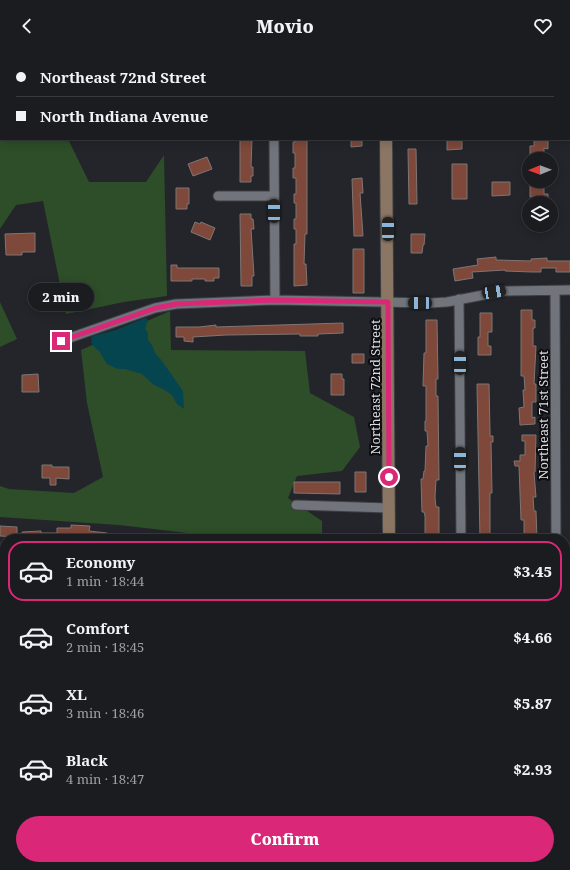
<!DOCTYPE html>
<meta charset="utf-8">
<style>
:root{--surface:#1a1c20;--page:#232529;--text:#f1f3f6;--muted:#9fa1a5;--line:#383a3e;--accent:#db2777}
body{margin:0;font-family:"Noto Serif",serif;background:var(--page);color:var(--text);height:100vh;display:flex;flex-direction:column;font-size:15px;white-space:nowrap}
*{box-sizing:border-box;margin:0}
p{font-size:13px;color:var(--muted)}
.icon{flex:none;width:22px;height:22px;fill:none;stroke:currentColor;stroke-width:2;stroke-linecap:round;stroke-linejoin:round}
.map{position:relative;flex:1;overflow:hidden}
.side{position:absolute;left:0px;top:482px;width:570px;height:336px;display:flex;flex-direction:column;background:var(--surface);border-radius:16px 16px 0 0;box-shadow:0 2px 10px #0003,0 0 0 1px var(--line)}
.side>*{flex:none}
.banner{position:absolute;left:0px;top:0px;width:570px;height:88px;box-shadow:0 2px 10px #0003,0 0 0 1px var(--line);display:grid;align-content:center;height:88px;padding:0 16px;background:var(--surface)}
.needle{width:26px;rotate:269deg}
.buttons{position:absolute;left:522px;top:100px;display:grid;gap:8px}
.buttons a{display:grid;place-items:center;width:36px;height:36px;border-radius:50%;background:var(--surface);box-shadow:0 2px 10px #0003,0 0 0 1px var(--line);font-size:20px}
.end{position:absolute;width:18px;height:18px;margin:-9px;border:5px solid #db2777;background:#fff;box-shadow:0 0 0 2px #fff}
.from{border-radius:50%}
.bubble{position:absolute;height:28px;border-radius:14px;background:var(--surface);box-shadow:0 2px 10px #0003,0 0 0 1px var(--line);font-size:13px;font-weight:800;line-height:28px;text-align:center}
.car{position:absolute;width:12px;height:24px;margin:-12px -6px;border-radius:5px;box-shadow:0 0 3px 1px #0007;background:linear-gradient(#222 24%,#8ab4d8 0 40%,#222 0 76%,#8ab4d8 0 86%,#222 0)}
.banner b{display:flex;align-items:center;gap:14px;height:38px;font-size:15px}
.banner b+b{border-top:1px solid var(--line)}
.banner i{width:10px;height:10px;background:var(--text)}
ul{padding:7px 0 0;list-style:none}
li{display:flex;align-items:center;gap:12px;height:60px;margin:0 8px 6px;padding:0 8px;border:2px solid transparent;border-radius:16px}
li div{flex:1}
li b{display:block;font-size:15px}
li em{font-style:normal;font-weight:800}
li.on{border-color:var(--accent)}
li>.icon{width:36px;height:36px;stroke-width:1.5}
.action{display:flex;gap:8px;margin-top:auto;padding:8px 16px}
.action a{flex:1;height:46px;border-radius:24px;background:var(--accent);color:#fff;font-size:16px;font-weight:800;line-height:46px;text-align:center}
header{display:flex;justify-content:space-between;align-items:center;height:52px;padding:0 16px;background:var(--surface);font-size:18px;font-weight:800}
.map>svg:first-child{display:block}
.green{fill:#2d4e28}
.water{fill:#054550}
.building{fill:#7e493b;stroke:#7f7674}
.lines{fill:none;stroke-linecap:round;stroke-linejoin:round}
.minor-casing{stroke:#3f4045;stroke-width:11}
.secondary-casing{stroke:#3f4045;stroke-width:14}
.minor{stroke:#72747c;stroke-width:9}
.secondary{stroke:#8b7663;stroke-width:12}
.route{stroke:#db2777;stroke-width:5}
.labels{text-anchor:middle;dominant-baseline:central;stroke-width:4;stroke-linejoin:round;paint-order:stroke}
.street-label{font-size:13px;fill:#dcdee2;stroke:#0e0e11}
</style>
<header><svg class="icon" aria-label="back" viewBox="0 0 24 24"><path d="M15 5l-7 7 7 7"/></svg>Movio<svg class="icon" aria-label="heart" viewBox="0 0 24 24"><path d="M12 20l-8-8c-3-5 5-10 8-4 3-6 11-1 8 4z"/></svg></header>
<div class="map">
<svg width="570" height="818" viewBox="0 0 570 818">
<rect width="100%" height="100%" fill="#23252b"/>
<path class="green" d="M0 0 55 1H1V87H68L89 130H146L164 103 167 244 124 250 66 262 43 149 16 153 0 177Z
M0 250 17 287 0 295Z
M170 259 171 298 305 299 310 341 354 365 360 395 342 419 297 424 288 446 322 469V487H222L213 484 119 473 0 465V434L9 437 74 441 103 425 87 351 81 298Z
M0 566 5 567V762L0 774Z"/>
<path class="water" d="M145 266 148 268 145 277 148 281V288L152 293 155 301 162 309 183 339 184 357 177 352 172 343 163 337 154 333 142 322 125 317H118L107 312 103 306 100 300 92 293 91 286 93 284 116 278Z"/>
<path class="building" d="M240 87H252L251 115H253V124H251V130H240Z
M295 87H307V182H305L304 212H306L307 233 294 234V192H296V177H294V167H296V151H294V142H296V126H293V116H295V101H293V90H295Z
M351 87H362V94L351 95Z
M447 87H462V97L447 98Z
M534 87H548V97L544 96V107H530V94H534Z
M408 97H416L417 152H409Z
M207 105 212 117 193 124 188 112Z
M452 112H467V147H452Z
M362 126 363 141H360L363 184H354L352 127Z
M530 129H544V142H548V151H534V145H530Z
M492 130H510V143L492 144Z
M176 136H189V152H187V157H176Z
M240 162H251V167H253L254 177H251L254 224H252V234H241Z
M195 170 200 172 201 170 215 176 210 188 191 180Z
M35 181V200H22V203H6L5 182Z
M411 182H425L424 193H423L422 201H411Z
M353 197H364V241H353Z
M496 205V208L531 209V207L547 206V209H570V220H556V216H541V220H532L505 219V218L472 220 473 226 455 229 453 217 478 213 477 207Z
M171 213H177V216H219V226H214V229H205V227H192V229H171Z
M521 258H532V268H535V276H533V294H536L534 332H536V350H532V366L535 365V372L520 373 519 356 524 355 523 338H525L524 324H521Z
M480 261H492V280H488V294H491V303H478V285H480Z
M426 268H437L438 327H436V344H438L439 428H436L435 445 436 455H439V487H425V464L424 460H422L421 427H423L424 419H425L426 394H428L427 379H425V369H426V334H423L424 301H426Z
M343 271V281L318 282V284H300V282L226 283 193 285V290L184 289V285H176V275H199L216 273V275Z
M352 302H364V311H352Z
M38 322 39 340H22V323Z
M331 322H342V327H344V343H331Z
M477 332H489L490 379V384H493V390H491L492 441H490V487H480Z
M522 383H536L535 420H534L536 445H533L534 459H536L537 487H524V468H521L519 414H515L514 409H520V403H525V389H522Z
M42 413H52V415H69V427L56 426V433H50V426H42Z
M355 420H366V440H355Z
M294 430H340V442L294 441Z
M71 473 90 474 89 479 107 481V487H22V480L41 479V481H57V476H71Z
M0 474 17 475V485L0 484Z"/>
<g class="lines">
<defs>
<path id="minor" d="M274 0V1
M274 87 275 248
M218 144H274
M555 239 556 487
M459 247 461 487
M61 289 155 256 176 252 275 248 431 251 447 250 504 239 570 238
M296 453 389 456
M1 511H5"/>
<path id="secondary" d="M386 1V0
M386 87 389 487
M391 813V818"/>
</defs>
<use href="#minor" class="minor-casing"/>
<use href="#secondary" class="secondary-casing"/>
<use href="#minor" class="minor"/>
<use href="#secondary" class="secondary"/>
</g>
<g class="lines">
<path class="route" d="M61 289 156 256 176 252 275 248 388 250 389 425"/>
</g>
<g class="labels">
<g class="street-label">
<text transform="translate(375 335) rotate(-90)">Northeast 72nd Street</text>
<text transform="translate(543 363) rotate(-90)">Northeast 71st Street</text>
</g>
</g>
</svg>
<div class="buttons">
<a><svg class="needle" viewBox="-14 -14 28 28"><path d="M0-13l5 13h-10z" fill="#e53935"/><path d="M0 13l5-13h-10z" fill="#9fa1a5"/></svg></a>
<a><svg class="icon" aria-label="layers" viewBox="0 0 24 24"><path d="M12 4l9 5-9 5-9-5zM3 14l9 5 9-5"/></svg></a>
</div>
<i class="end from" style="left:389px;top:425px"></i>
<i class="end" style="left:61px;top:289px"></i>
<div class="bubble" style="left:28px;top:231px;width:66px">2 min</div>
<i class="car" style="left:274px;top:159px;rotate:0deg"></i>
<i class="car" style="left:388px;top:177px;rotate:0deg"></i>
<i class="car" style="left:494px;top:240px;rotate:81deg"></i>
<i class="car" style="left:420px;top:251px;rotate:271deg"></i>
<i class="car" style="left:460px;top:311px;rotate:0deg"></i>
<i class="car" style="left:460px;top:407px;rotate:0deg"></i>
<div class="banner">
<b><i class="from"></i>Northeast 72nd Street</b>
<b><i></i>North Indiana Avenue</b>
</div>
<section class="side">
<ul>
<li class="on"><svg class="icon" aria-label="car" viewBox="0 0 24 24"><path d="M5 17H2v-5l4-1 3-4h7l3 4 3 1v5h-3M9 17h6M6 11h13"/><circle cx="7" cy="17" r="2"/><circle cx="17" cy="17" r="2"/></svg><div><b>Economy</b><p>1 min · 18:44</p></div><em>$3.45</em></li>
<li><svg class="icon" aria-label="car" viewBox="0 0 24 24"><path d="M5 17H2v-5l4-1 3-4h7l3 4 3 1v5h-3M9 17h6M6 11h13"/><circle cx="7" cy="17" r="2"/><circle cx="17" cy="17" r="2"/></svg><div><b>Comfort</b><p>2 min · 18:45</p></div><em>$4.66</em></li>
<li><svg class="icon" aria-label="car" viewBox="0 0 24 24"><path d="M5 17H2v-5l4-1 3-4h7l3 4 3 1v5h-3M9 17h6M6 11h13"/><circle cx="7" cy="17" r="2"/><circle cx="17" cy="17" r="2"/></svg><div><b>XL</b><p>3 min · 18:46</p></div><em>$5.87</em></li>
<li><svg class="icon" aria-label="car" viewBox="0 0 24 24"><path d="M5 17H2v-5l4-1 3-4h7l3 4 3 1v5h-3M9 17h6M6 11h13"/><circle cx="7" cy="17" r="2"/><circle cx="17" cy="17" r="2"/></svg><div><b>Black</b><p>4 min · 18:47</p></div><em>$2.93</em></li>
</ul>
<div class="action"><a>Confirm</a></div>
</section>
</div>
